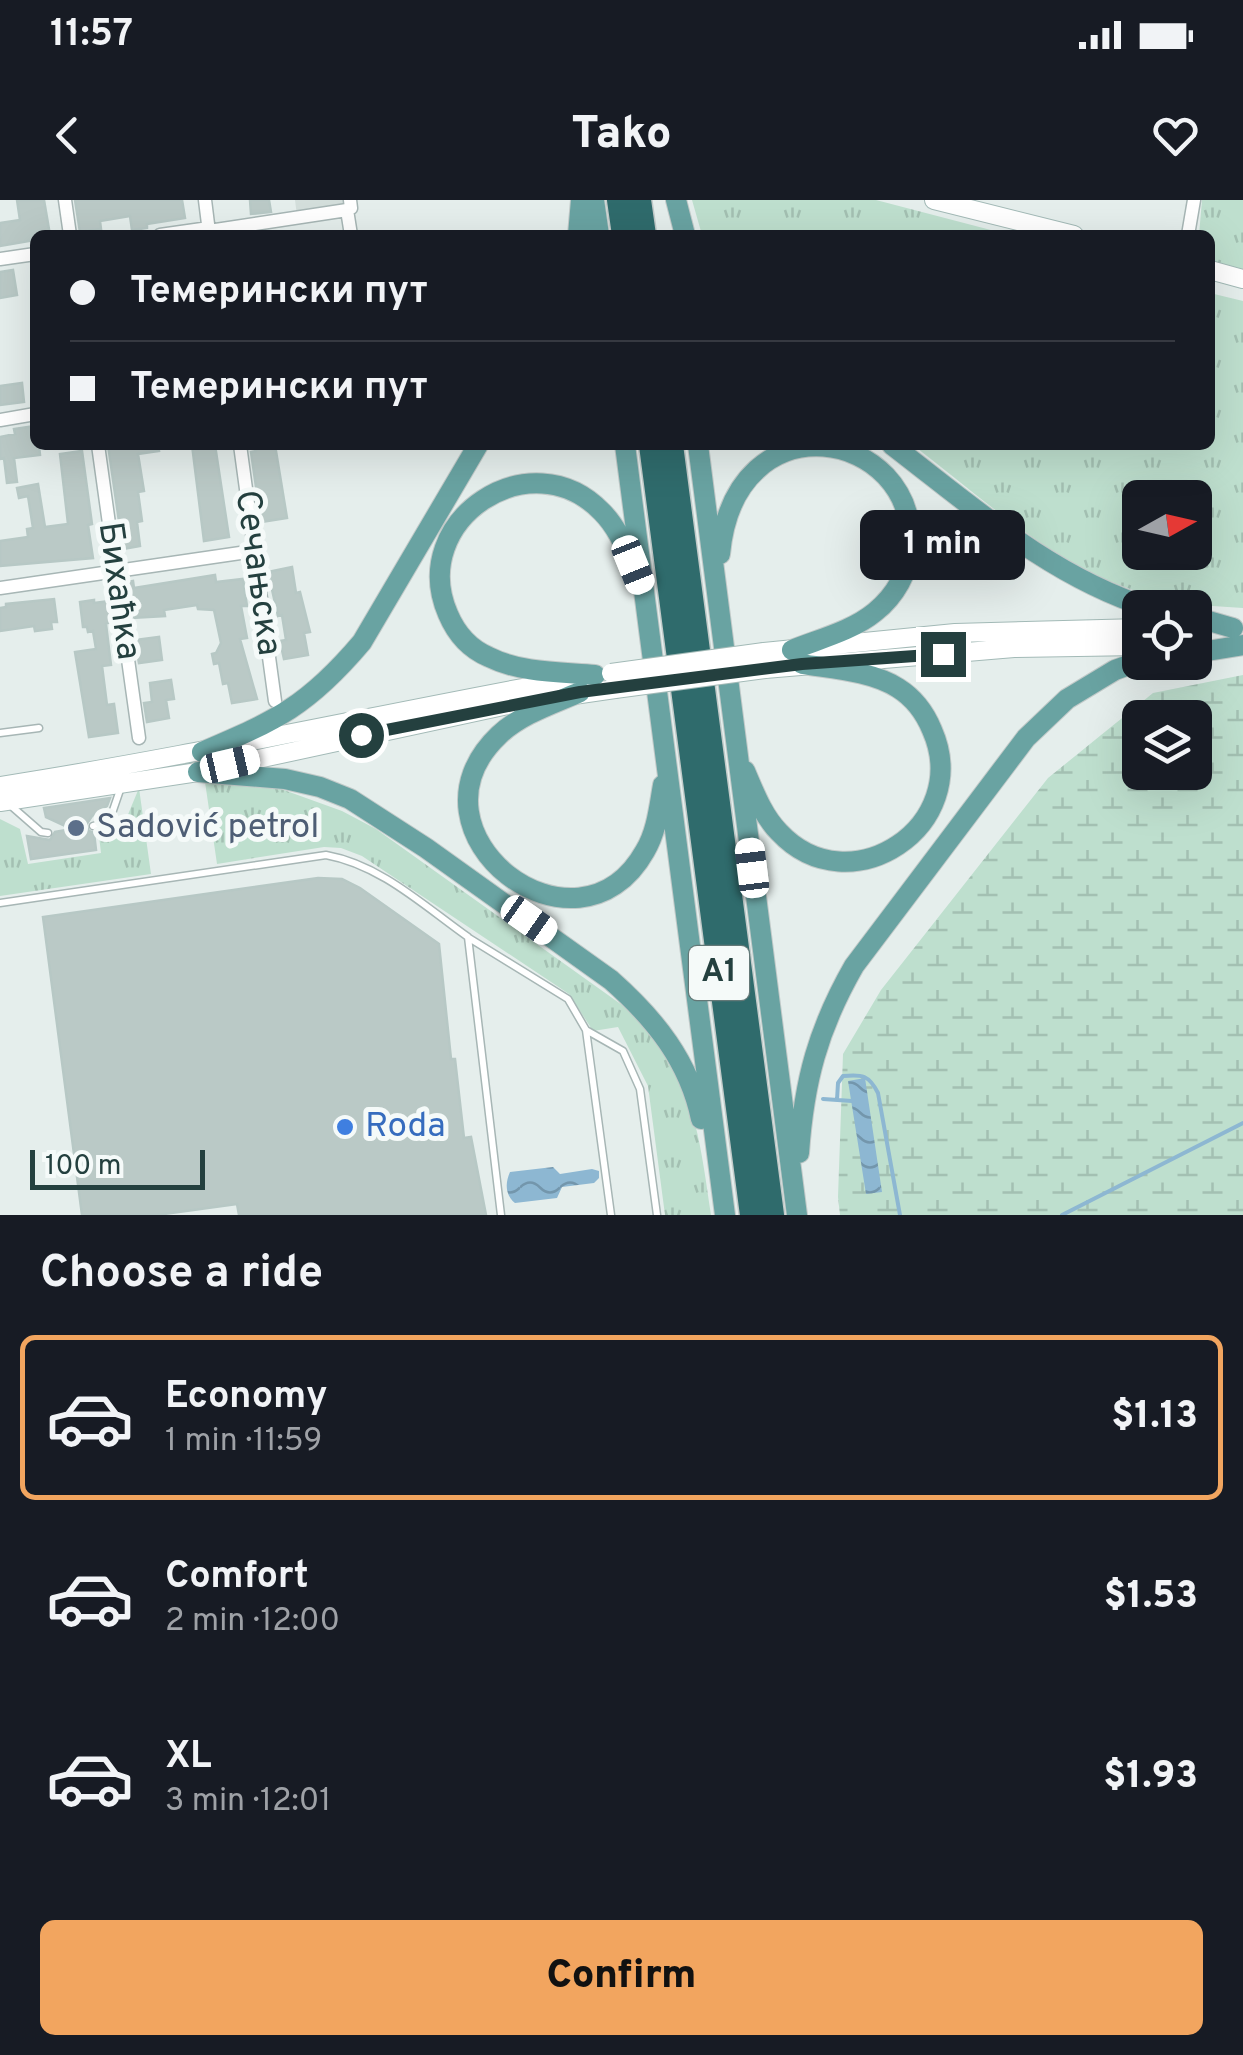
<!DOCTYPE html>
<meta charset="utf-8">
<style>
:root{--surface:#171b24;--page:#242831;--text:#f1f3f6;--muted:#9ea1a6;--line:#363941;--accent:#f2a55f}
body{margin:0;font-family:Overpass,sans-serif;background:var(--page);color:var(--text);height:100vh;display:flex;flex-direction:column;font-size:38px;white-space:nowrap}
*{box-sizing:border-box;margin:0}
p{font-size:32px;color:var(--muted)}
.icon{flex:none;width:55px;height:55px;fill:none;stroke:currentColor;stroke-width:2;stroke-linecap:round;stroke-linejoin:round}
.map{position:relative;height:1015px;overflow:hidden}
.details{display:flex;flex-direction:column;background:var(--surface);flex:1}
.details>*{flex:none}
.banner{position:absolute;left:30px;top:30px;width:1185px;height:220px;border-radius:15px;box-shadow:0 10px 40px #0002;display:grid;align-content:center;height:220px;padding:0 40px;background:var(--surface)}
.needle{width:65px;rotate:82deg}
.buttons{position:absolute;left:1122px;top:280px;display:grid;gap:20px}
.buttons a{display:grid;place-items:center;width:90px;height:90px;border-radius:15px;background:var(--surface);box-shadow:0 10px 40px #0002;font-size:50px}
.scale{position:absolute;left:30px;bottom:25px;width:175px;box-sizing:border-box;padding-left:10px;border:5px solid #24403f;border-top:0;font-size:28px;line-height:35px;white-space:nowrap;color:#24403f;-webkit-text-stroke:8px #f5faf9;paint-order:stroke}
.end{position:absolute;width:45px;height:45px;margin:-22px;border:12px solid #24403f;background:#fff;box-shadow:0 0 0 5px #fff}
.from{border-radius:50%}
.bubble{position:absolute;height:70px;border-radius:15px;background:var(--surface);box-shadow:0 10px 40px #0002;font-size:32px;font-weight:800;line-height:70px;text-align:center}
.car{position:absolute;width:30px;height:60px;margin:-30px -15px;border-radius:12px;box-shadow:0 0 8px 2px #0007;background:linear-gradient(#fff 24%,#345 0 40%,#fff 0 76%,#345 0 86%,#fff 0)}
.banner b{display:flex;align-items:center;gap:35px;height:95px;font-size:38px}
.banner b+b{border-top:2px solid var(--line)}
.banner i{width:25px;height:25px;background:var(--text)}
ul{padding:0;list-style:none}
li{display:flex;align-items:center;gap:30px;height:165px;margin:0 20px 15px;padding:0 20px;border:5px solid transparent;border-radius:15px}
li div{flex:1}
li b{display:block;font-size:38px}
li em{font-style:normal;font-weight:800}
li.active{border-color:var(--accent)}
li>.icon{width:90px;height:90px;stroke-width:1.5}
h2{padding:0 40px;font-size:45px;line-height:120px}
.button{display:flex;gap:20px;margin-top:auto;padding:20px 40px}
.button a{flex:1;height:115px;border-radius:15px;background:var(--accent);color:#111;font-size:40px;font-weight:800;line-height:115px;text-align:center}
.status{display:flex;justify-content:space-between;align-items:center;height:70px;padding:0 50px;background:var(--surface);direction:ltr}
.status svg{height:28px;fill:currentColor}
header{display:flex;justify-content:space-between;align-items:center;height:130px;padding:0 40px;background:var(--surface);font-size:45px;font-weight:800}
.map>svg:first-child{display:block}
.built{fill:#d3dedb}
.grass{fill:url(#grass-tufts);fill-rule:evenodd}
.wetland{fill:url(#wetland-marsh);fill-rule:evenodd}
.water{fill:url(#water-waves)}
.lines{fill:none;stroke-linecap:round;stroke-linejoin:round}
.stream{stroke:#8db7d2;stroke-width:4}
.building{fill:#bac9c6;stroke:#b7c8c5;stroke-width:2.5}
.lane-casing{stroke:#a7b6b5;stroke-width:9}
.street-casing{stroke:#a7b6b5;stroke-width:15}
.secondary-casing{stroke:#a3bab7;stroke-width:20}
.primary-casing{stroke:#c2cac9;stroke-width:22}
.highway-casing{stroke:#c2cac9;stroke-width:25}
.lane{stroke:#fff;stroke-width:6}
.street{stroke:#fff;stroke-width:12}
.secondary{stroke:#fff;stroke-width:18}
.primary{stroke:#69a3a2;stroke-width:20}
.highway{stroke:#2f6b6c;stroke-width:22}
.secondary-bridge-casing{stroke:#a3bab7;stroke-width:20;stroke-linecap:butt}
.secondary-bridge{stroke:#fff;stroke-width:18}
.route{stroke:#24403f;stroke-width:12}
.service-dot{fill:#5c6f8a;stroke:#f5faf9;stroke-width:4}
.shop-dot{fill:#3f7fe0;stroke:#f5faf9;stroke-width:4}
.labels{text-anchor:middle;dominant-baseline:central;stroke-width:10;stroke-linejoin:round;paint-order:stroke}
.shield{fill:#f5faf9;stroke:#637877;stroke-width:2.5}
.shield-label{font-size:32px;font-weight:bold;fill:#24403f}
.street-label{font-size:35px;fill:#24403f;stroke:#f5faf9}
.service-label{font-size:35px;fill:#4e5e75;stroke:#f5faf9;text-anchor:start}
.shop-label{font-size:35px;fill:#366cbe;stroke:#f5faf9;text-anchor:start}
</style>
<div class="status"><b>11:57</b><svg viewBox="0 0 49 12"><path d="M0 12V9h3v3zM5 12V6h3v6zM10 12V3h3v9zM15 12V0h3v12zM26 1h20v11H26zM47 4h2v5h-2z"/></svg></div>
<header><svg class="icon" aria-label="back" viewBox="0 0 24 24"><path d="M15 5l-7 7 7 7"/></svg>Tako<svg class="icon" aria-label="heart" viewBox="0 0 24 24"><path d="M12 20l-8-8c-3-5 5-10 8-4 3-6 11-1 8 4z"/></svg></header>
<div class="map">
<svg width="1243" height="1015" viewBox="0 0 1243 1015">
<defs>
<pattern id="grass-tufts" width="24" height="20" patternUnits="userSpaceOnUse" patternTransform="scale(2.5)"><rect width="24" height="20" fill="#bedfce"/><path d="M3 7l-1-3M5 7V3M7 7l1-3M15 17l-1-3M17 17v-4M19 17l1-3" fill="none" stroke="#a3c0b2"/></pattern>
<pattern id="wetland-marsh" width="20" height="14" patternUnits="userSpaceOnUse" patternTransform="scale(2.5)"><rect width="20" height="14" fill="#bedfce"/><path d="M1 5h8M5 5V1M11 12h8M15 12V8" fill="none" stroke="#a3c0b2"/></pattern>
<pattern id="water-waves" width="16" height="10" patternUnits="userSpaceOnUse" patternTransform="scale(2.5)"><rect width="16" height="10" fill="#8db7d2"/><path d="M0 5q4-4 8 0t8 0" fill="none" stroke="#7396ac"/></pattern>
</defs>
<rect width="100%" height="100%" fill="#e5eeec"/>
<path class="built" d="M295 0H347L348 8 297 16Z"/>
<path class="grass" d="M692 0H876L1010 35H702Z
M1202 0H1243V70C1214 63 1210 66 1210 35H1199Z
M1210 93 1243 101V408C1213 406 1181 405 1152 396 1060 371 987 302 913 245H1210ZM1140 298H1195V352H1140Z
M205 582 270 585 342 611 376 629 622 805C633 816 646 826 656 838 695 888 702 954 711 1015H665L648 886 618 827 593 831 569 794 362 656 341 648 324 647 217 664Z
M139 588 151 674 0 696V619L20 629 28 664 101 653 99 636 122 629Z"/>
<path class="wetland" d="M1243 475V1015H840L838 997 843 854 881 790 1048 578 1153 493ZM1140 518H1195V572H1140Z"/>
<path class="water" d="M865 878 882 992 866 994 848 881Z
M553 967 560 974 592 969 599 971V978L594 983 562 987 557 998 515 1003C505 995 505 983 510 972Z"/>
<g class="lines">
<path class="stream" d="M823 899 852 901
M837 900 838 883 843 876C862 874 869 875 878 893L900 1015
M1062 1015 1243 923"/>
</g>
<path class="building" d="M17 0H44L50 35H35V40L0 46V23L20 20Z
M75 0H182L185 18 147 24V28L132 30 130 16 100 21 101 29 80 32Z
M250 0H269L271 12 251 14Z
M13 70 17 95 0 98V72Z
M22 183 24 202 0 205V186Z
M35 226V245H39L40 255 14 258 17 282 7 283 4 258 0 259V237L15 234 14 229Z
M108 245H158L159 251 138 254 144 291 138 292 142 321 137 322 140 346 123 349Z
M192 245H215L229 337 204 341Z
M255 245H275L287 318 261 322 251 252 256 251Z
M82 251 92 324 88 325 93 358 0 366V341L28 337 27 329 33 328 28 296 19 298 17 288 38 284 45 327 68 324 60 254Z
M292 367 296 393 300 392 310 432 304 433 308 455 284 459 280 441 286 440 282 415 278 416 268 372Z
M215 375 216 382 243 379 247 406H241L247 438 240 439 257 499 232 503 228 483 223 484 219 463 214 464 212 454 216 453 221 443 214 410 198 409 197 405 164 410 165 416 132 418 127 382 133 381 134 388Z
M54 399 57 422H51L52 429 35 431 34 426 0 431V408L6 407V404Z
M94 400V403L110 401 112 421 106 424 111 465 102 466 107 505 114 504 118 533 89 537 75 452 96 449 93 431 88 432 87 427H83L80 402Z
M159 437 162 460 139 463 135 440Z
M171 480 174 499 166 500 169 518 147 522 144 503 152 502 150 483Z
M110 598 107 606 92 616 86 625 89 631 94 633 96 650 31 659 27 636 50 640 55 632 72 629 46 617 44 608Z
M318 678 342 679 360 688 439 744 451 859H455L464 938 471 937 486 1015H239L237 1004 157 1015H82L43 717Z"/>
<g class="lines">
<defs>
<path id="lane" d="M0 533 39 528
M9 604 41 632 48 633
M93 626 109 622 121 587
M0 703 326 655C381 665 424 706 468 737L501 1015
M469 738 568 799 586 830 611 1015
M586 830 623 851 640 889 657 1015"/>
<path id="street" d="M65 0 70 35
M205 0 209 32
M347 10 351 35
M209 31 347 10 351 8 350 0
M160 35 209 28
M1188 35 1194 0
M0 59 35 54
M0 220 35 214
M98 245 139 538
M240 245 275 501
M0 388 254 351"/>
<path id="secondary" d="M934 0 1074 35
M1210 70 1243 79
M764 452 955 433 1140 428
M765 469 1014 448 1140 446
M0 586C193 556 384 513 576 478
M0 602 198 572 512 504 615 489"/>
<path id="primary" d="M594 0 599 35
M676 0 685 35
M578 35 581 0
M625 245 725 1015
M698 245 797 1015
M892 245C973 307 1051 377 1150 408
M720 354C735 195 918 229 910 347 909 372 895 396 875 412 852 431 819 439 792 450
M1195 417 1233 428
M1195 453 1243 445
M595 475C560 472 521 473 489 457 470 449 456 433 448 414 407 320 531 238 602 312 617 327 625 347 633 365
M580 492C553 504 521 514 499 535 396 633 577 772 645 651 657 631 659 607 663 585
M202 552C277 520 308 506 362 442L478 245
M745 571C754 592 763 616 779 632 850 708 974 625 932 530 925 513 914 498 898 488 871 471 833 469 802 464
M198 572 285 579 320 587 350 599 426 648 611 780C655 819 689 861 701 919
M799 953C804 881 818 829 854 766L1026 538 1067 499 1115 470 1140 461"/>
<path id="highway" d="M618 0 623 35
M640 0 645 35
M650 245 751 1015
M672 245 773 1015"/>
</defs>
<use href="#lane" class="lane-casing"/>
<use href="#street" class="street-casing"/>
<use href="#secondary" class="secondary-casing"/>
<use href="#primary" class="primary-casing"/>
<use href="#highway" class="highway-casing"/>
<use href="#lane" class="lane"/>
<use href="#street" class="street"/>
<use href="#secondary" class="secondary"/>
<use href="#primary" class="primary"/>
<use href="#highway" class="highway"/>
<defs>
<path id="secondary-bridge" d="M611 473 764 452
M615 489 765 469"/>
</defs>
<use href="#secondary-bridge" class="secondary-bridge-casing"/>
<use href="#secondary-bridge" class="secondary-bridge"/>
</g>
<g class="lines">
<path class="route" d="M361 535 580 492 802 464 943 454"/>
</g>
<circle class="service-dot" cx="76" cy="628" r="10"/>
<circle class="shop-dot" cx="345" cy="927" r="10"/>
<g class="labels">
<rect class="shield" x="689" y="746" width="60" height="54" rx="8"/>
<g class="shield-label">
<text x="719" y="773">A1</text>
</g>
<g class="street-label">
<text transform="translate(257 373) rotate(82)">Сечањска</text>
<text transform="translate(118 391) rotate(82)">Бихаћка</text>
</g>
<g class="service-label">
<text x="96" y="628">Sadović petrol</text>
</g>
<g class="shop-label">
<text x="365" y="927">Roda</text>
</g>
</g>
</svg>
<div class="buttons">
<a><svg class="needle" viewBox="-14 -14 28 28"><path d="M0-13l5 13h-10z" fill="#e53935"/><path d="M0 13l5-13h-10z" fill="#9ea1a6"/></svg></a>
<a><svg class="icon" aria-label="locate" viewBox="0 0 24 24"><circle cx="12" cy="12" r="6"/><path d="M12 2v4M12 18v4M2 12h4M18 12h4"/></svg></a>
<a><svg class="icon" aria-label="layers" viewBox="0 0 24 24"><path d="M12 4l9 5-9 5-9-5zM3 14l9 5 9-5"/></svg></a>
</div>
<div class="scale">100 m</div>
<i class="end from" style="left:361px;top:535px"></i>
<i class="end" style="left:943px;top:454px"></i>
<div class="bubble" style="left:860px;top:310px;width:165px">1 min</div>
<i class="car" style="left:633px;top:365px;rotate:158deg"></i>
<i class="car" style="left:230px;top:564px;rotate:77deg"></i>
<i class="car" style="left:752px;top:668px;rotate:353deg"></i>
<i class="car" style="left:529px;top:720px;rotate:125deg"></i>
<div class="banner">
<b><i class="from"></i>Темерински пут</b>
<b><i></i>Темерински пут</b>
</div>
</div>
<section class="details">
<h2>Choose a ride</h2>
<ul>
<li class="active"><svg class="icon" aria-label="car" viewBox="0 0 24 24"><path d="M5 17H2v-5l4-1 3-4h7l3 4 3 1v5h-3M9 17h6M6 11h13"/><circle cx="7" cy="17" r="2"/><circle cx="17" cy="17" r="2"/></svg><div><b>Economy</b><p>1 min · 11:59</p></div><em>$1.13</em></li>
<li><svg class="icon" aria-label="car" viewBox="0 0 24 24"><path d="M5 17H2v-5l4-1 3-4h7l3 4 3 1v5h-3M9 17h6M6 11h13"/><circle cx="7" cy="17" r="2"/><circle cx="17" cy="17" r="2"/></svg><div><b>Comfort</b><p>2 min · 12:00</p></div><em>$1.53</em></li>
<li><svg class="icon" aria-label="car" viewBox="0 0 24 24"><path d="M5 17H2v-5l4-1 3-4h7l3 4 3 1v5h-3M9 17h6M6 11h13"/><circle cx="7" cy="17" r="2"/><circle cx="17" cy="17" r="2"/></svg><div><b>XL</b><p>3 min · 12:01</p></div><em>$1.93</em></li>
</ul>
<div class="button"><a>Confirm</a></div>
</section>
